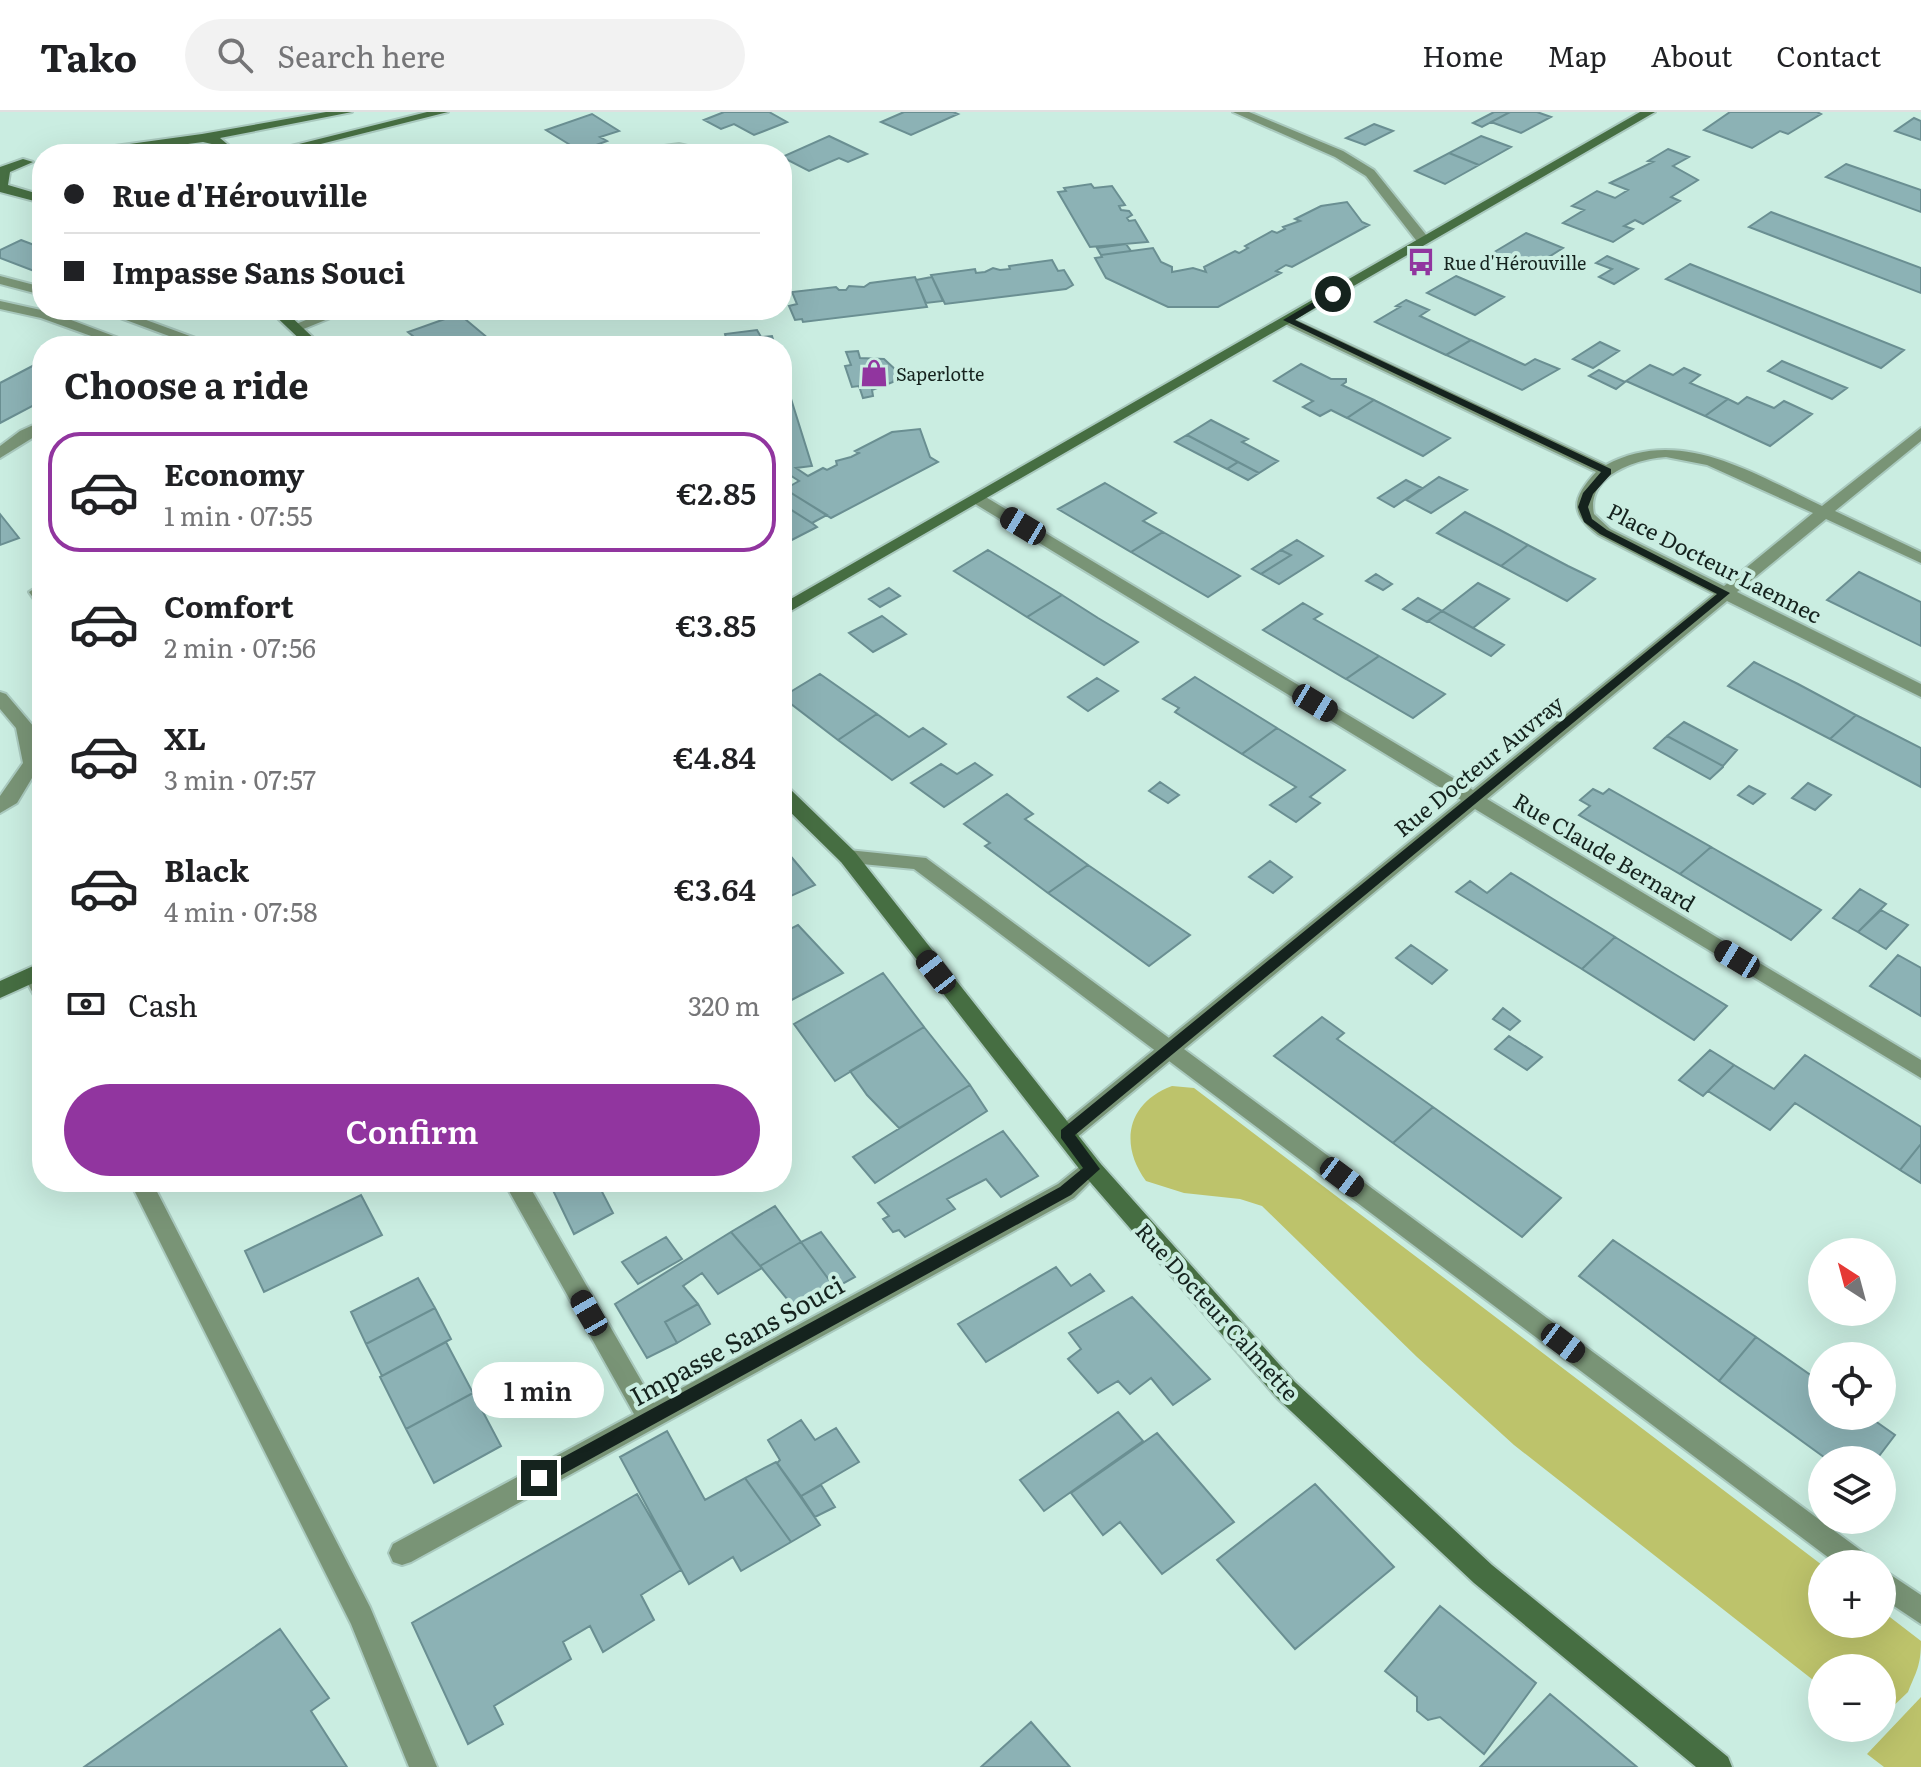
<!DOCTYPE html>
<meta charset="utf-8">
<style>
:root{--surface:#fff;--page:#f2f2f2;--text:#202124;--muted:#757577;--line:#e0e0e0;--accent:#91359f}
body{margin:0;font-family:Literata,serif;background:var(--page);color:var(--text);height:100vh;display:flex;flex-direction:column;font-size:30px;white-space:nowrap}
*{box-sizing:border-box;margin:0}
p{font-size:26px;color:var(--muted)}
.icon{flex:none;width:44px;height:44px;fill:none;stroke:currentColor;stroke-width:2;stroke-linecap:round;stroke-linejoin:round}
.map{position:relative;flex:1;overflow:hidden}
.details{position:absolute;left:32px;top:224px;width:760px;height:856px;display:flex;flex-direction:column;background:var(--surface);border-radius:32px;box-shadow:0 8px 32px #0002}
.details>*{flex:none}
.top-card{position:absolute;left:32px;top:32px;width:760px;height:176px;border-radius:32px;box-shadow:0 8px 32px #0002;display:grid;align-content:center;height:176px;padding:0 32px;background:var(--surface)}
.needle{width:52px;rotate:324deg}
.tools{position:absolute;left:1808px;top:1126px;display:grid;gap:16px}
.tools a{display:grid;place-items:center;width:88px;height:88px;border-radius:50%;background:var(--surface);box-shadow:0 8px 32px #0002;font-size:40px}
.end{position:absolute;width:36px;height:36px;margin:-18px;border:10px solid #15231e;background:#fff;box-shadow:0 0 0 4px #fff}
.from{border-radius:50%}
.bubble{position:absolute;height:56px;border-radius:28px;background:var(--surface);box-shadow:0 8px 32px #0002;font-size:26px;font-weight:600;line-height:56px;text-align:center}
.car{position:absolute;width:24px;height:48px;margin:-24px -12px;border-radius:10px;box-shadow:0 0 6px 2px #0007;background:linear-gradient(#222 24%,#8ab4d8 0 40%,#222 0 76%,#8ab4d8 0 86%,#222 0)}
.top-card b{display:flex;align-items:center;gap:28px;height:76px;font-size:30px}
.top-card b+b{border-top:2px solid var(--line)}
.top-card i{width:20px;height:20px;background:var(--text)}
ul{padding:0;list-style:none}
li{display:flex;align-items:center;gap:24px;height:120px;margin:0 16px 12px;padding:0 16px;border:4px solid transparent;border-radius:32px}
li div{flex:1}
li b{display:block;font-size:30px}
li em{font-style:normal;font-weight:600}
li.on{border-color:var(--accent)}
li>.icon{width:72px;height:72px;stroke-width:1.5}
h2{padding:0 32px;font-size:36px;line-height:96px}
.pay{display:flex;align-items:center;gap:20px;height:88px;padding:0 32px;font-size:30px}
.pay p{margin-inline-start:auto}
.button{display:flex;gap:16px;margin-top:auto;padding:16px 32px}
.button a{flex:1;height:92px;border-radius:48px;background:var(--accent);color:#fff;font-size:32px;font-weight:600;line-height:92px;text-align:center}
header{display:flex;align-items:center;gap:48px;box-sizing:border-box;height:112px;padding:0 40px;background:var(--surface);border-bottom:2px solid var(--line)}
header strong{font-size:38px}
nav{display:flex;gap:44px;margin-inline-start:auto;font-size:28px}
.search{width:560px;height:72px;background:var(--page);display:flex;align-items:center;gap:20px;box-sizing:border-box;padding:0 28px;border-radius:44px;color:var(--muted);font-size:30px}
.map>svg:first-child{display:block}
.green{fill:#bdc36b}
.building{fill:#8cb2b5;stroke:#6a8f92;stroke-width:2}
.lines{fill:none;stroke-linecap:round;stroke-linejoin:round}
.lane-casing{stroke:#a9c9be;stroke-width:4}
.street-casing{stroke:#a9c9be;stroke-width:4}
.secondary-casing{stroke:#a9c9be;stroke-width:4}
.lane{fill:#799476;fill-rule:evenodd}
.street{fill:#799476;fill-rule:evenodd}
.secondary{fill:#466e42;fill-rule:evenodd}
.route{fill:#15231e}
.labels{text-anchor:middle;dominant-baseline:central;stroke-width:8;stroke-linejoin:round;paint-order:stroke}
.far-poi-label{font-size:18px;fill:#15231e;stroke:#caede1;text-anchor:start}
.street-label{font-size:22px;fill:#15231e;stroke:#caede1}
.near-street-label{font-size:26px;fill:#15231e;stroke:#caede1}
</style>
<header>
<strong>Tako</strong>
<div class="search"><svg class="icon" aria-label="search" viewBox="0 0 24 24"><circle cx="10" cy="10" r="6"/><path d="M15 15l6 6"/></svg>Search here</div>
<nav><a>Home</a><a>Map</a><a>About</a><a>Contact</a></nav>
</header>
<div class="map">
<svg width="1921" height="1655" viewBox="0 0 1921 1655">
<rect width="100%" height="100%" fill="#caede1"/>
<path class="green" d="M1172 974 1194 976 1822 1453V1512H1882V1499L1921 1529C1921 1554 1916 1560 1908 1580L1882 1605V1556H1822V1575L1514 1333 1417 1245 1262 1094 1240 1087 1184 1081 1146 1069C1119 1032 1127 991 1172 974Z
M1921 1585V1655H1884L1867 1642Z"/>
<path class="building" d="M724 0H769L787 10 754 23 734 12 721 17 704 8Z
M904 0H953L958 2 911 23 881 10Z
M1494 0H1510L1482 15 1473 11Z
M1510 0H1537L1551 5 1521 21 1491 10Z
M1730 0H1817L1821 2 1788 22 1780 19 1752 36 1704 18Z
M592 2 619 19 600 25 607 29 580 39 546 18Z
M1914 6 1921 9V28L1895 19Z
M1374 12 1393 19 1365 33 1346 26Z
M829 24 867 42 848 50 839 46 809 59 782 45Z
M1481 24 1511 35 1479 53 1449 41Z
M1668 37 1689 45 1673 54 1698 68 1671 85 1680 89 1643 112 1635 108 1624 114 1633 117 1613 130 1563 111 1584 98 1572 94 1597 79 1615 86 1628 78 1610 71 1653 50 1648 49Z
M1449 41 1479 53 1445 72 1415 59Z
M1846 52 1921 78V100L1826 65Z
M1091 72 1094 76 1112 74 1125 93 1119 94 1121 98 1129 99 1132 103 1127 106 1129 109 1135 108 1148 130 1090 135 1058 80 1066 79 1064 76Z
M1347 90 1362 110 1369 113 1292 155 1286 153 1276 159 1281 161 1218 195H1168L1106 166 1095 146 1102 145 1101 143 1153 136 1161 150 1172 155V160L1193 156 1206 160 1204 155 1235 139 1239 141 1248 136 1245 134 1272 119 1277 121 1285 117 1283 115 1300 109 1295 107 1321 94Z
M1771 100 1921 156V181L1749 115Z
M1526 121 1563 136 1528 158 1491 142Z
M21 128 42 136V162L0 146V138Z
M1126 132 1131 139 1101 143 1097 136Z
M1607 144 1638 157 1614 172 1599 165 1612 157 1596 151Z
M1052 148 1058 159 1064 158 1073 173 1066 177 945 192 931 163 975 157 976 161 985 160 993 156 1000 158 1010 157 1009 154Z
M1690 152 1904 238 1881 256 1666 167Z
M1456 164 1477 173 1504 185 1475 203 1427 181Z
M915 165 927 195 803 210 802 207 795 208 789 194 797 192 792 180 836 175 839 178H846L849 174 864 175 870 171Z
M932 165 943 189 926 191 916 168Z
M1406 188 1429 198 1420 204 1471 228 1446 243 1375 210 1400 195 1396 194Z
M459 202 495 232 425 234 408 220Z
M757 218 761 225 772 224 775 234H723L722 231 727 230 725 222Z
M1471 228 1525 253 1535 247 1559 257 1522 278 1446 243Z
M1600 230 1619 239 1593 256 1573 247Z
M858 239 860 246 884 247 897 259 893 270 872 278 873 284 863 286 859 274 852 275 845 254 851 253 846 240Z
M42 249V289L0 311V271Z
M1782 249 1847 276 1832 287 1768 259Z
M1301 252 1331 267H1346V270L1342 273 1374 288 1347 306 1331 298 1320 304 1303 295 1313 289 1274 269Z
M1650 253 1673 263 1684 256 1700 263 1690 271 1728 287 1705 304 1626 269Z
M782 258 812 354 796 356 808 364 823 356 827 358 837 353 836 349 851 345 859 341 855 339 892 320 920 317 930 345 938 350 831 406 785 377 799 369 782 358Z
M1599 258 1625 270 1616 277 1589 264Z
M1747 285 1774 296 1784 289 1812 302 1770 334 1705 304 1728 287 1738 292Z
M1374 288 1450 326 1423 344 1347 306Z
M1211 308 1248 327 1242 330 1278 349 1259 361 1187 323Z
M1187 323 1238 350 1227 357 1175 330Z
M1238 350 1259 361 1248 368 1227 357Z
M1439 365 1467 378 1431 401 1406 388Z
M1406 368 1422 376 1394 395 1378 386Z
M1105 371 1156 401 1143 409 1163 420 1131 440 1058 397Z
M788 379 827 403 812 411 782 392V383Z
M782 392 812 411 817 415 782 433Z
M1465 400 1500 418 1528 433 1501 454 1437 421Z
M0 402 19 426 0 433Z
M1163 420 1240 464 1208 485 1131 440Z
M1297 428 1323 444 1279 472 1261 462 1291 443 1281 438Z
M1528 433 1568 454 1595 467 1567 489 1501 454Z
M988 438 1021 458 1062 483 1027 505 954 459Z
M1281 438 1291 443 1261 462 1252 457Z
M1859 460 1921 490V534L1827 488Z
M1376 462 1392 472 1383 478 1366 469Z
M1478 471 1509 487 1473 516 1442 499Z
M889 476 900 484 880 495 869 487Z
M1062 483 1098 506 1138 530 1104 553 1027 505Z
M1418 486 1442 499 1427 510 1403 497Z
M1303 491 1322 502 1314 507 1379 544 1346 567 1263 518Z
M1442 499 1504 533 1491 544 1428 509Z
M882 504 906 522 873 540 849 521Z
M1379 544 1445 582 1413 606 1346 567Z
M1754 550 1798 572 1856 603 1830 627 1728 574Z
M820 562 877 602 838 628 782 585Z
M1195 565 1219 580 1277 616 1242 642 1175 600 1179 596 1163 587Z
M1097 566 1118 579 1088 599 1068 585Z
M877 602 909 625 923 616 946 632 892 668 838 628Z
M1856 603 1921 636V675L1830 627Z
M1684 610 1737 638 1723 654 1667 624Z
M1277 616 1345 658 1310 685 1320 691 1296 710 1270 693 1296 675 1242 642Z
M1667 624 1723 654V655L1710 667 1654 636Z
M975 651 992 663 944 695 911 671 941 652 957 662Z
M1160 670 1179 683 1168 691 1149 679Z
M1808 671 1831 683 1815 698 1792 686Z
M1749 674 1765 682 1753 692 1738 683Z
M1593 677 1603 682 1609 677 1711 735 1680 762 1579 703 1590 694 1580 688Z
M1007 682 1033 702 1025 707 1088 753 1048 781 985 734 990 731 964 712Z
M782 734 815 773 782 788Z
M1711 735 1821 798 1791 828 1680 762Z
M1270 749 1292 765 1273 781 1249 765Z
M1088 753 1190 823 1149 854 1048 781Z
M1511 761 1553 787 1615 825 1582 857 1456 780 1470 769 1487 781Z
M1860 777 1886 792 1858 820 1833 806Z
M1881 798 1908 813 1886 837 1858 820Z
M798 813 843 861 782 893V821Z
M1615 825 1668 858 1727 894 1694 928 1582 857Z
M1411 833 1447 858 1432 872 1396 846Z
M1898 843 1921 856V904L1870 874Z
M883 861 924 915 835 969 794 912Z
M1503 896 1520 909 1510 918 1493 907Z
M1322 905 1344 921 1337 927 1433 995 1393 1031 1274 944Z
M924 915 970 973 899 1016 867 983 850 959Z
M1509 924 1542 945 1527 958 1495 937Z
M1710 938 1734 953 1703 984 1679 968Z
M1805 943 1921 1015V1032L1900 1058 1795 991 1770 1018 1708 979 1734 953 1774 977Z
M970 973 987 999 875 1071 853 1045Z
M1433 995 1561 1086 1522 1125 1393 1031Z
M1003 1019 1038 1064 1001 1085 986 1067 947 1087 955 1097 905 1125 899 1118 893 1120 883 1107 889 1104 878 1091Z
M1921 1032V1071L1900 1058Z
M549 1070H597L613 1101 574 1122Z
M361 1083 382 1123 264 1180 245 1139Z
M775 1094 801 1130 760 1154 731 1120Z
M731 1120 762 1156 718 1182 702 1161 683 1174 698 1192 665 1210 677 1231 647 1246 615 1192Z
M821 1120 855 1165 835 1176 801 1130Z
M666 1125 682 1147 638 1172 622 1150Z
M1613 1128 1756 1225 1719 1269 1579 1164Z
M801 1130 835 1176 796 1198 760 1154Z
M1056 1155 1071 1174 1090 1162 1104 1179 986 1250 958 1212Z
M418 1166 435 1196 366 1232 351 1200Z
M1132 1185 1210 1267 1173 1293 1151 1266 1130 1282 1118 1269 1098 1281 1068 1247 1081 1237 1069 1221Z
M698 1192 710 1212 677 1231 665 1210Z
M435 1196 451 1227 382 1264 366 1232Z
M1756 1225 1822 1271V1304H1868L1895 1323 1876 1348H1828L1719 1269Z
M446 1230 473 1281 406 1317 380 1265Z
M473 1281 501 1334 434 1371 406 1317Z
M1118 1300 1143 1329 1044 1399 1020 1368Z
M801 1308 815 1328 836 1316 859 1350 801 1384 777 1351 780 1348 768 1328Z
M667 1319 705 1388 745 1366 791 1430 741 1459 733 1445 689 1472 620 1345Z
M1157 1321 1234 1410 1162 1462 1120 1410 1103 1423 1071 1381Z
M776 1350 820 1413 791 1430 745 1366Z
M1315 1372 1394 1455 1295 1537 1217 1448Z
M821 1373 835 1395 815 1405 801 1384Z
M637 1382 681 1458 641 1483 654 1508 603 1540 590 1514 563 1530 571 1547 494 1594 503 1612 468 1632 412 1511Z
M1440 1494 1536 1571 1484 1642 1440 1605 1428 1608 1417 1599V1585L1385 1559Z
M280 1517 329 1586 311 1599 347 1655H84Z
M1550 1582 1637 1655H1480Z
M1031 1610 1070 1655H981Z"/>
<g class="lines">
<defs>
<path id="lane" d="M0 164 42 175V183L0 172Z
M0 189 50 200 140 234H119L41 206 0 197Z
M99 198H119L217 234H196Z
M42 309V320L0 346V334L20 319Z
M37 475 42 476V491L36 490 29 480Z
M0 580 6 582 34 615 41 651 17 691 0 701V684L23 651 16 616 0 597Z
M848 738 926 746 1867 1443 1871 1452H1837L914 757 841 750 838 745 841 740Z
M33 855 42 861V887L35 885 23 863 26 858Z
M130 1070H152L370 1495 437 1655H409L351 1512Z
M1882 1457 1921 1483V1512L1882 1486Z"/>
<path id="street" d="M1233 0H1249L1343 39 1374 58 1431 129 1419 132 1366 64 1335 45Z
M679 32 696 36 703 42H643L657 35Z
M330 198H350L301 218 296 219 289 215Z
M1288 204 1606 353C1680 313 1754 362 1822 394L1921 316V329L1835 399 1921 440V451L1826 407 1737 480 1921 572V585L1727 489 1487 687 1921 948V966L1475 697 1074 1028 1066 1031 1058 1028 1055 1022 1058 1016 1461 688 972 390V384H984L1473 678 1714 482 1598 423C1569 401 1572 386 1596 360L1283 211 1281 208ZM1666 345 1707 353 1813 401 1724 474 1610 417 1594 402C1586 363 1637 347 1666 345Z
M1092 1048 1100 1051 1103 1057 1074 1086 411 1450 402 1453 393 1450 389 1441 393 1432 634 1302 504 1070H527L654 1291 1058 1072 1084 1051Z"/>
<path id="secondary" d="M326 0H352L220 26 239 42H226L216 33 203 30 113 42H80L86 38 202 22Z
M427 0H448L281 42H259Z
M1640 0H1655L782 504V492Z
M23 47 33 50 10 60 8 73 42 83V91L0 80V55Z
M269 198H284L322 234H307Z
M782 675 789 676 855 740 1100 1051 1295 1270 1492 1453 1728 1645 1732 1655H1696L1474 1471 1277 1286 1084 1063 841 750 782 692Z
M42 850V867L0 886V869Z"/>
</defs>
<use href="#lane" class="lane-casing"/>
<use href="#street" class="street-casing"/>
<use href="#secondary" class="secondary-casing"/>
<use href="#lane" class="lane"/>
<use href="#street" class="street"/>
<use href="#secondary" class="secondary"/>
</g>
<path class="route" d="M1330 180 1337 182 1295 208 1611 357V362L1593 382 1588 395 1592 407 1607 418 1730 481 1075 1023 1100 1057 1071 1083 545 1372H534V1361L1060 1075 1083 1056 1061 1026V1018L1717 482 1600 422 1584 410 1578 395 1583 381 1601 360 1283 208Z"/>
<defs>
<symbol id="bus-bare" viewBox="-9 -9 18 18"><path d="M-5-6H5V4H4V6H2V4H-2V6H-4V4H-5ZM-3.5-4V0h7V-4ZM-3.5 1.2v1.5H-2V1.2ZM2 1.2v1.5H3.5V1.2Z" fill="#91359f" stroke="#caede1" stroke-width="2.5" paint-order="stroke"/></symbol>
<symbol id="shop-bare" viewBox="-9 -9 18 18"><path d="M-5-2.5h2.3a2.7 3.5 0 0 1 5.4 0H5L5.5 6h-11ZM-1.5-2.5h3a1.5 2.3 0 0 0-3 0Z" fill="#91359f" stroke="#caede1" stroke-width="2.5" paint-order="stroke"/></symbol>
</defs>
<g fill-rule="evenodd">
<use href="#bus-bare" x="1401" y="130" width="40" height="40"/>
<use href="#shop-bare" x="854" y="241" width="40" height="40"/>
</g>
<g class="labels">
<g class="far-poi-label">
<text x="1443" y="150">Rue d'Hérouville</text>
<text x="896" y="261">Saperlotte</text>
</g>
<g class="street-label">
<text transform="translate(1715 450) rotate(27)">Place Docteur Laennec</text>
<text transform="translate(1478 653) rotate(-39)">Rue Docteur Auvray</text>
<text transform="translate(1605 739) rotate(31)">Rue Claude Bernard</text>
<text transform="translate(1218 1199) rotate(48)">Rue Docteur Calmette</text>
</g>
<g class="near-street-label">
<text transform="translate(736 1227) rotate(-29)">Impasse Sans Souci</text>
</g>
</g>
</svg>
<div class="tools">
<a><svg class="needle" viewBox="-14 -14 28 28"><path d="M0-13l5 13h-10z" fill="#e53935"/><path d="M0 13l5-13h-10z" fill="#757577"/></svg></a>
<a><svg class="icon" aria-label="locate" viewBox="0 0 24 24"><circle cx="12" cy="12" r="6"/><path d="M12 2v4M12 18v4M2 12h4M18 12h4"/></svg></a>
<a><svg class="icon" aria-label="layers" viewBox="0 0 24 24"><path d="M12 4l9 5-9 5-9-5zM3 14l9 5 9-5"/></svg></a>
<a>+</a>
<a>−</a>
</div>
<i class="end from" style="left:1333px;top:182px"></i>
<i class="end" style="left:539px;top:1366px"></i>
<div class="bubble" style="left:472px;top:1250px;width:132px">1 min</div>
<i class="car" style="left:1023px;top:414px;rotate:301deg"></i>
<i class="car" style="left:1315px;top:591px;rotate:121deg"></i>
<i class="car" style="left:1737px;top:847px;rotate:301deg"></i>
<i class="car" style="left:936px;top:860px;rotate:322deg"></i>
<i class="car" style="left:1342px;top:1065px;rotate:127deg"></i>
<i class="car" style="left:589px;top:1201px;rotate:330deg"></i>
<i class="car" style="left:1563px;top:1231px;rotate:127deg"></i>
<div class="top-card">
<b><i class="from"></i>Rue d'Hérouville</b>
<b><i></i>Impasse Sans Souci</b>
</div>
<section class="details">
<h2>Choose a ride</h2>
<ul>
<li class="on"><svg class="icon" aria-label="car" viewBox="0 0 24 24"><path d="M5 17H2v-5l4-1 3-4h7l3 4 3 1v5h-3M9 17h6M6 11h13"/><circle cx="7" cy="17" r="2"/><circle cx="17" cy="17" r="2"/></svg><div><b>Economy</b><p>1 min · 07:55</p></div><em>€2.85</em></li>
<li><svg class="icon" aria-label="car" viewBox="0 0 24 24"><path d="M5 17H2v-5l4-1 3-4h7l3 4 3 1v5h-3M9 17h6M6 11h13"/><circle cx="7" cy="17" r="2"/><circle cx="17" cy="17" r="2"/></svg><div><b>Comfort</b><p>2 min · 07:56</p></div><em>€3.85</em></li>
<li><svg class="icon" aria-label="car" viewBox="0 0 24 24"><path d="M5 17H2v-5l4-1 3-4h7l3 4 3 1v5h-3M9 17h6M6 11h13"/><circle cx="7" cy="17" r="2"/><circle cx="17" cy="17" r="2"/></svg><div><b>XL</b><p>3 min · 07:57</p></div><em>€4.84</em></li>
<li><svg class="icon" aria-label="car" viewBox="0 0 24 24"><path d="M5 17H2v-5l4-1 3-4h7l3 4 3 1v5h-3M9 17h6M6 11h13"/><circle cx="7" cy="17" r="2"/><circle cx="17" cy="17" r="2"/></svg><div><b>Black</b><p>4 min · 07:58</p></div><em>€3.64</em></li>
</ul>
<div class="pay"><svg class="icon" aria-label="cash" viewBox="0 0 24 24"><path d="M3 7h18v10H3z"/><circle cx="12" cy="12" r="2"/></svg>Cash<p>320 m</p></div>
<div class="button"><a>Confirm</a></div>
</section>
</div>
